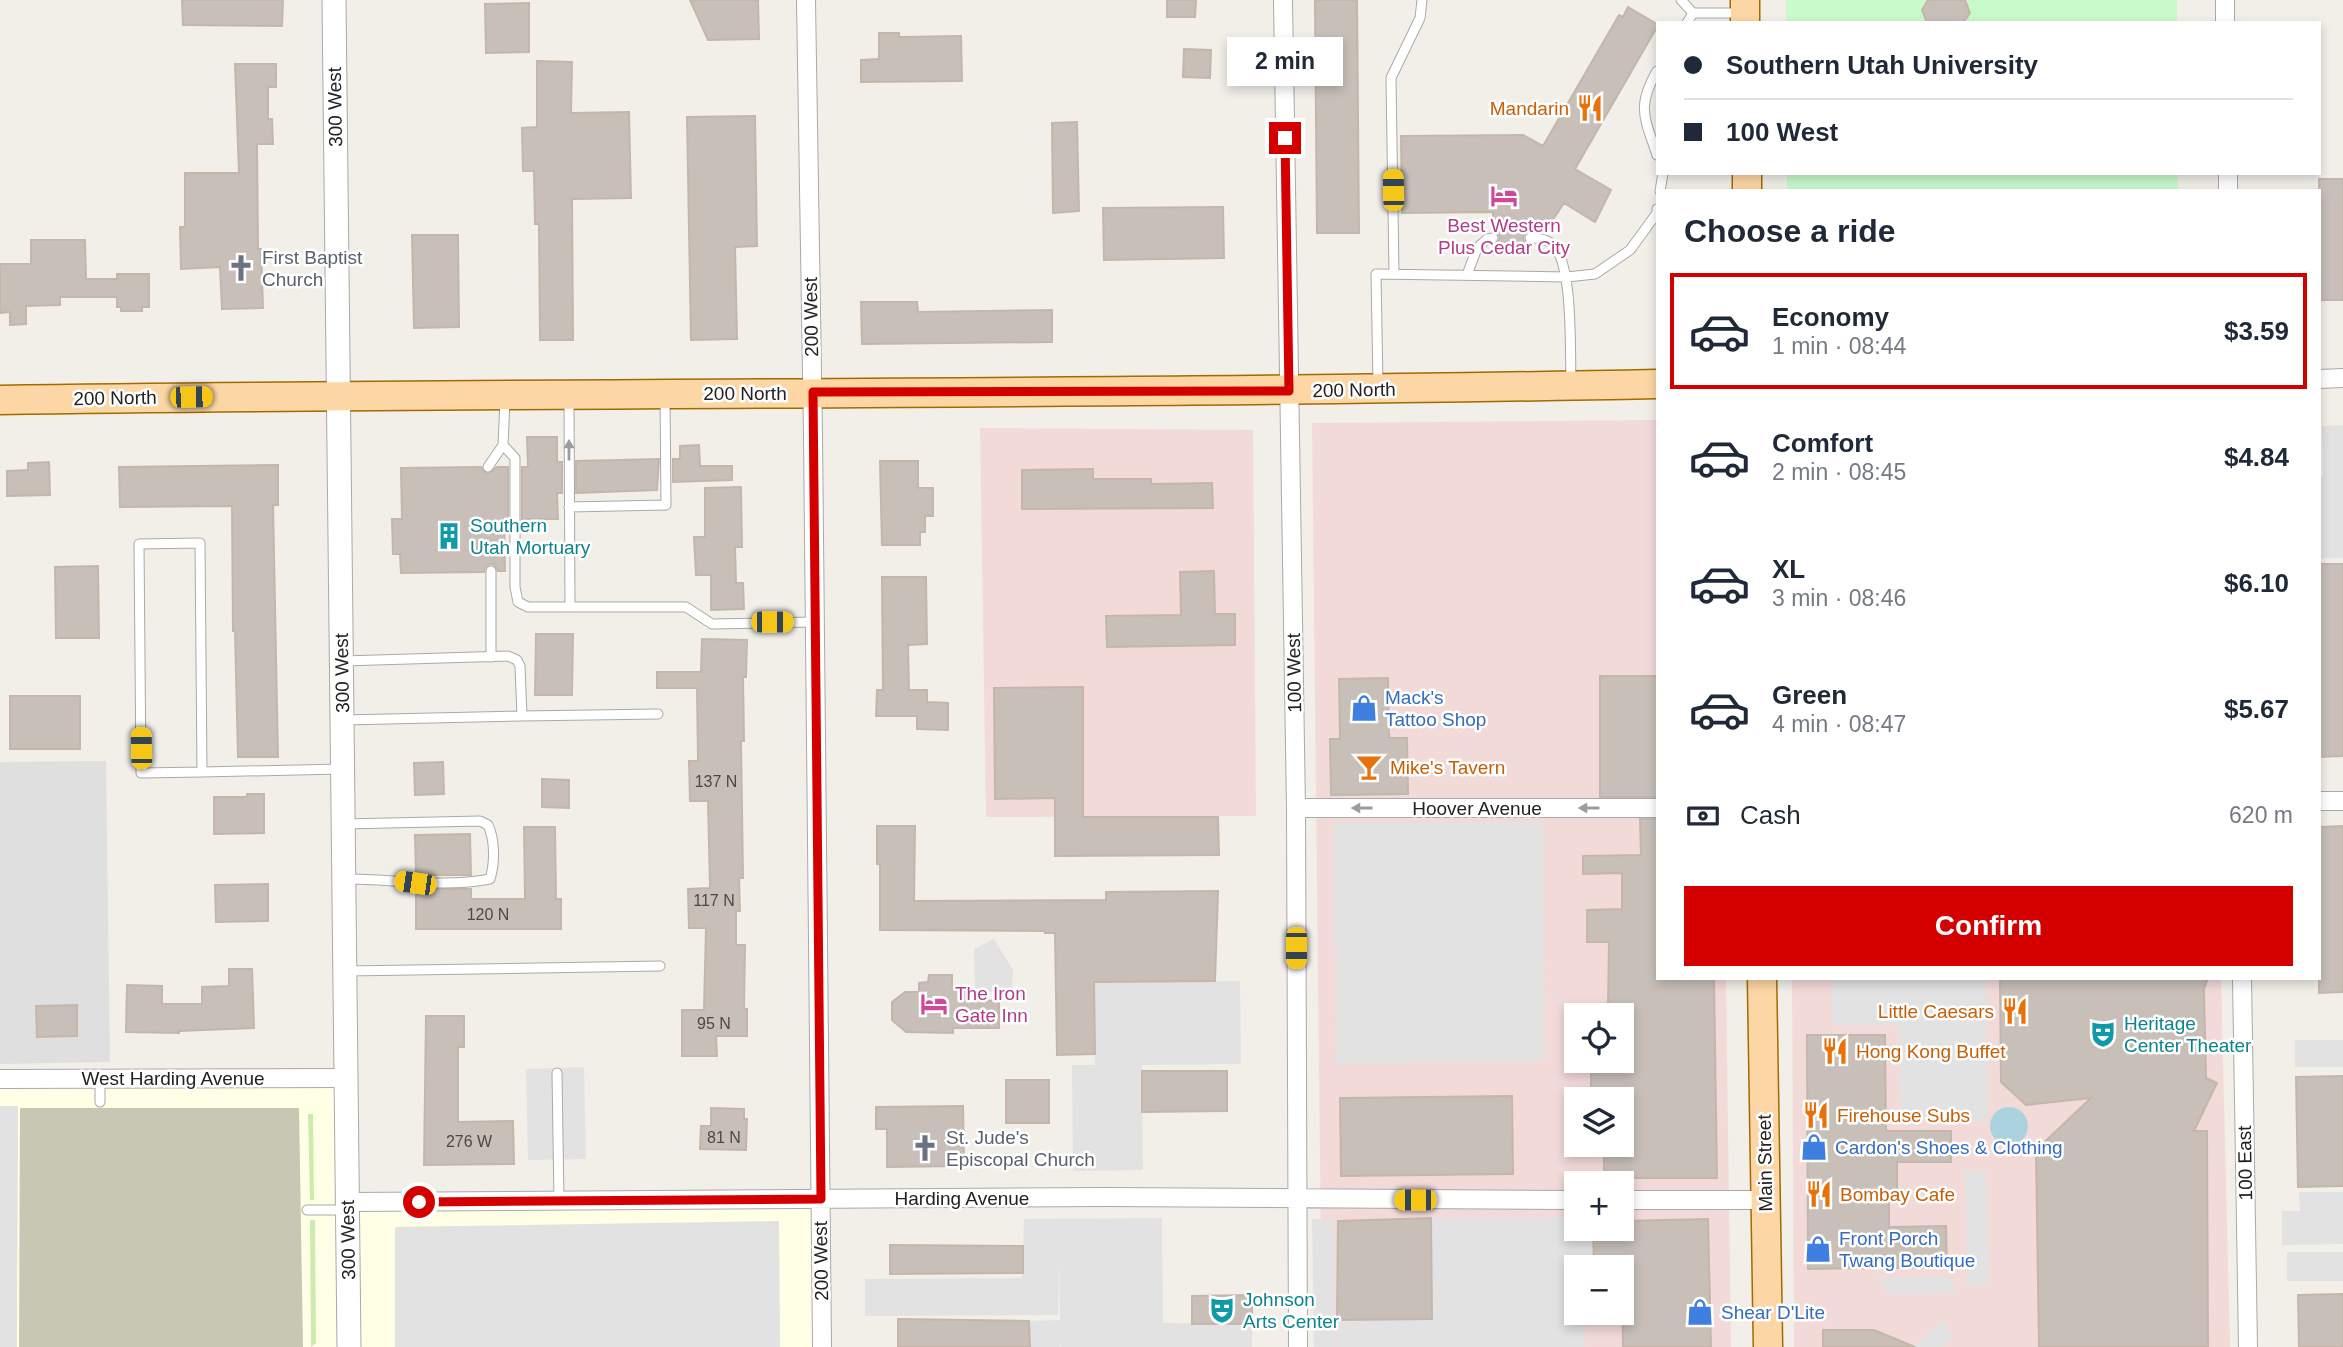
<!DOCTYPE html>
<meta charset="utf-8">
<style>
:root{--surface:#fff;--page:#f2f2f3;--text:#1f2937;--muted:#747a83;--line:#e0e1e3;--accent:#d40000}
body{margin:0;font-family:Helvetica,sans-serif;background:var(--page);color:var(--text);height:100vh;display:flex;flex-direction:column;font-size:26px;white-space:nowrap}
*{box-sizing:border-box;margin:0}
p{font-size:23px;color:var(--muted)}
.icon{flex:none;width:38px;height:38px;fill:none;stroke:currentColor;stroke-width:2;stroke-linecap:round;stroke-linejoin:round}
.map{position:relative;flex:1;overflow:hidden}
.panel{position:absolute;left:1656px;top:189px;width:665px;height:791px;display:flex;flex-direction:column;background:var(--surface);border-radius:0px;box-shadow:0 4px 10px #0003}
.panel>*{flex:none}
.top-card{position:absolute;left:1656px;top:21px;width:665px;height:154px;border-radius:0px;box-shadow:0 4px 10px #0003;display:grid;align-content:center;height:154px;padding:0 28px;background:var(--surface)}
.controls{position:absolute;left:1564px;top:1003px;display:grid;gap:14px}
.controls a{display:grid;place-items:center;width:70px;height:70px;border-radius:0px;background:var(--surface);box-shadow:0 4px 10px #0003;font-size:35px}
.end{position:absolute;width:32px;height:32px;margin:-16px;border:9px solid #d40000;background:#fff;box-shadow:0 0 0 4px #fff}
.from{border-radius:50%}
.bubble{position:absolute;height:49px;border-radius:0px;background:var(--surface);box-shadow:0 4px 10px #0003;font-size:23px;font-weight:600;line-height:49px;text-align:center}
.car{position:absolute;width:21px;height:42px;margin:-21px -10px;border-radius:9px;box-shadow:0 0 5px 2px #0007;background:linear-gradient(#f5c518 24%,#345 0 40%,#f5c518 0 76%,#345 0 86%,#f5c518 0)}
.top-card b{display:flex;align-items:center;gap:24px;height:66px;font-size:26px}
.top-card b+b{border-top:2px solid var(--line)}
.top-card i{width:18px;height:18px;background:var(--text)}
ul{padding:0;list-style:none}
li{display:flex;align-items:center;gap:21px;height:116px;margin:0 14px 10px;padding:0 14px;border:4px solid transparent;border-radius:0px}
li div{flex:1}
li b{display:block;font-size:26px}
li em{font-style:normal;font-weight:600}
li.selected{border-color:var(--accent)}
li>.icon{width:63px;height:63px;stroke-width:1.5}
h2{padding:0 28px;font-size:32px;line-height:84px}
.pay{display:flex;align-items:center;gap:18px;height:77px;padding:0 28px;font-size:26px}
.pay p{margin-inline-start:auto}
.primary-button{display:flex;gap:14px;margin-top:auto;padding:14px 28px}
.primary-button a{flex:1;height:80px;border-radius:0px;background:var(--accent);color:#fff;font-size:28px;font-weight:600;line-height:80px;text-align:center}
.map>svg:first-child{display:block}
.residential{fill:#e0dfdf}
.commercial{fill:#f2dad9;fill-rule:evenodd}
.education{fill:#ffffe5}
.construction{fill:#c7c7b4}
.grass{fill:#cdebb0}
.park{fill:#c8facc}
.parking{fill:#e2e2e2}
.water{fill:#aad3df}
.building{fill:#c7bfb8;stroke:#c4b6ab;stroke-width:2}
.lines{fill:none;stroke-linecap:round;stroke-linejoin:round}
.service-casing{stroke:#a9a9a9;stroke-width:11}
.minor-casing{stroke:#a9a9a9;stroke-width:20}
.tertiary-casing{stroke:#a9a9a9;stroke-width:25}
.primary-casing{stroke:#a06b00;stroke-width:31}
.service{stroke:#fff;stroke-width:9}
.minor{stroke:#fff;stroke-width:18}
.tertiary{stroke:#fff;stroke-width:23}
.primary{stroke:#fcd6a4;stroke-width:28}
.oneway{fill:#9c9c9c}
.route{stroke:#d40000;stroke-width:9}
.labels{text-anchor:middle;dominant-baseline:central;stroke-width:5;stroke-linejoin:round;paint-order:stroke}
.number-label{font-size:16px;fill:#4b4948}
.street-label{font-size:19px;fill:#222;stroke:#fff}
.food-label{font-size:19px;fill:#c56008;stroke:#fff;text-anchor:start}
.hotel-label{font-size:19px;fill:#b23c85;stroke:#fff}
.worship-label{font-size:19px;fill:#5b616d;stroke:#fff;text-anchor:start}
.culture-label{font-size:19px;fill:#0d838f;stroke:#fff;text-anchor:start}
.shop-label{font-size:19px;fill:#366cbe;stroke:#fff;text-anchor:start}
</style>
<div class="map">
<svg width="2343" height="1347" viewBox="0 0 2343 1347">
<rect width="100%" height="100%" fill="#f2efe9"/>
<path class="residential" d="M106 761 110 1062 0 1064V762Z"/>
<path class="commercial" d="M1657 420V978H1726L1731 1347H1322L1312 423ZM1577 1015H1622V1060H1577ZM1577 1099H1622V1144H1577ZM1577 1183H1622V1228H1577ZM1577 1267H1622V1312H1577Z
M980 428 1253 430 1256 816 986 817Z
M1792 978H2221L2230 1347H1794Z"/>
<path class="education" d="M346 1078 348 1202 821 1199 822 1347H0V1079Z"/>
<path class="construction" d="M20 1108H299L303 1347H19Z"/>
<path class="grass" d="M308 1114H313L314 1200H310Z
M310 1220H315L316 1343 311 1347Z"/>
<path class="park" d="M1786 0H2177V23H1786Z
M1787 173H2178V191H1787Z"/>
<path class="parking" d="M2343 425V558H2319V477L2323 476 2322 426Z
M1543 821 1545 1061 1336 1064 1334 823Z
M994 939 1013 970 1012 991 975 992 974 949Z
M1832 978H1986L1988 1122 1901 1123 1898 1025H1832Z
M1240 981 1241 1064 1142 1065 1143 1170 1073 1171 1072 1065H1095L1094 982Z
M2295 1040H2343V1067H2295Z
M584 1067 586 1159 528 1160 526 1069Z
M0 1106H18L17 1347H0Z
M1986 1170 1989 1286H1967L1965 1171Z
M2299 1192H2343V1244L2282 1245V1211H2300Z
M1577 1217V1228L1593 1229 1594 1267H1577V1312L1584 1313 1585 1347H1337V1320L1432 1319 1431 1218Z
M1162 1218 1163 1323 1252 1324V1347H1061V1344L1060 1347H1030L1029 1321 1060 1320 1059 1260 1058 1315 865 1316V1279L1022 1278 1024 1219Z
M1312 1219H1334L1335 1347H1314Z
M779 1221 780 1347H395V1227Z
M2287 1252H2343V1281H2287Z
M1950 1277 1956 1293 1887 1295 1879 1278Z
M1944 1320 1953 1338 1943 1347H1913Z"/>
<path class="water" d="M1990 1126a19 19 0 1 1 38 0a19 19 0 1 1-38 0Z"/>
<path class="building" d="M182 0H283L282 26 183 25Z
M690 0H758L759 39 708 40Z
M1167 0H1196L1195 17H1167Z
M1315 0H1357L1359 233H1317Z
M1928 0H1965L1970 13 1963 23H1927L1922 10Z
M529 3V52L486 53 485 4Z
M1628 7 1657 24V27L1575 169 1611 190 1595 222 1564 203 1554 218 1545 223 1531 224V231L1526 232 1523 237 1524 242 1530 245V254H1493V245L1498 243 1500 238 1498 233 1493 231V212L1402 213 1401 136 1523 135 1543 146 1619 15 1623 17Z
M879 33H899V37L961 36 962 81 861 82V60L879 59Z
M1184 49 1211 50 1210 78 1183 77Z
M537 61 572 62 571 113 629 112 631 198 572 199 573 340H540L539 224H535L534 171H523L522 128 537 127Z
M235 64H276V87H268V119H272L273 144H257L258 249H261L263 308 222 309 220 267 181 269 180 227H185V173H239Z
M755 116 757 246 735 247 737 339 691 340 687 117Z
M1077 122 1079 211 1053 213 1052 123Z
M2319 179H2343V300H2319Z
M1223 207 1224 258 1104 260 1103 208Z
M412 235H458L459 327 414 328Z
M31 240H85L86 279H117V274H149V307H142V311H121V307H117V297H60V305L26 306V324L10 325V312L0 313V264H31Z
M861 302H917L918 312 1052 310V342L862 344Z
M527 437H557V462H562V493H557L558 519H522V467H528Z
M699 445 700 466H732V480L673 482V459H680V446Z
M659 459 657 490 576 493V461Z
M880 461H918V488H933V516H925V532H920V545H882Z
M49 462 50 495 7 496V471L28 470V463Z
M278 465V505H273L278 757H238L235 631H233L232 506 120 507 119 467Z
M481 467 484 472 488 474 497 467H508V519H504L505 571H498L495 565 490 564 485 567 484 572 401 573 400 554H393L392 519H402L401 468Z
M1093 469V479H1151V484L1212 483 1213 508 1022 509V470Z
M741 487 742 547H735L736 583H743L744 609 711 610V575H696L694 537H705V488Z
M2319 564H2343V756L2319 757Z
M98 566 99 638H56L55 567Z
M1214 571 1215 614H1235V645L1107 647 1106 616 1181 615 1180 572Z
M882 577H926L927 644 908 645 909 690H927V702L948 703V730L917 729V716H876L877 690H883Z
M536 634H573L572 695H535Z
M702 639 747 640 746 677H743L744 741H741L743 878H739L740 911H736V945H745L744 1009H747V1036H716L717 1056H682V1010H704L706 928H689L688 889 710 888 708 801H690L689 761H698L697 688H657V672H701Z
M1600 676H1657V797H1600Z
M1388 678 1389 738H1407L1408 794 1331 795 1330 739H1340L1339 679Z
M1083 687V817H1218L1219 855 1055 856V798L995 799 994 688Z
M10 696H80V749H10Z
M443 762 444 794 415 795 414 763Z
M542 779 569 780V808L542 807Z
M247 794H264V833L214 834V797H247Z
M1640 819H1657V978H1714L1717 1178H1604V1144H1622V1099H1591V1072H1619V1060H1622V1015H1619V1008H1608L1609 942H1587V910L1622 909V873L1583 874V856L1641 855Z
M877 826H915L914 901 1106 900V892L1218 891 1215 981 1094 982 1095 1054 1057 1055 1055 933H1045V931L880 930V864H877Z
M2343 826V992L2319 993V827Z
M524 827H555L556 899H561V929H416V889H471V899H525Z
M470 834 471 875H416L415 835Z
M268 884V921L216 922 215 885Z
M229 969H252L254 1028 179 1031V1033L126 1032 127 985 162 986V1004H202V987L229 986Z
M929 975H952V987L969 986V1000L999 1001V1028H953V1033L906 1032 892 1020V1002L905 992H919V983L928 982Z
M2000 978H2208L2204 989 2206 1078 2217 1083 2194 1131H2207L2208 1347H2039L2036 1150 2091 1098 2026 1105 2001 1082Z
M77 1005V1036L37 1037 36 1006Z
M426 1016H464V1047H458V1122L513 1121 514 1164 424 1165Z
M1807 1035H1885L1886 1131H1951V1162H1897V1193H1889V1227L1946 1226 1947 1267 1808 1269Z
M1142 1071H1227V1111L1142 1112Z
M2343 1076V1186L2298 1187 2296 1077Z
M1006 1080H1049V1123H1006Z
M1512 1096 1513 1174 1341 1176 1340 1098Z
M963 1106 964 1166 887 1167V1129H876V1107Z
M711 1108 744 1109V1119H747L746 1150 700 1149 701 1126H711Z
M1431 1218 1432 1319 1337 1320 1338 1221Z
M1708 1219 1711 1347H1623L1622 1263H1594L1593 1228H1622V1221Z
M890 1245 1023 1246V1273L890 1274Z
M2343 1294V1347H2299L2298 1295Z
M1252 1295V1324H1192V1296Z
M898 1319 1029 1321 1030 1347H898Z
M1823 1330H1874L1915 1347H1823Z"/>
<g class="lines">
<defs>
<path id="service" d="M1681 0 1693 13
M1687 23 1693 13H1742
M1657 71C1636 107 1645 119 1657 155
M1660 191 1663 173
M1530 238C1540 238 1548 239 1555 247 1573 269 1570 353 1571 384
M1394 274 1391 78 1420 18 1422 0
M1467 275 1477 248 1487 239 1493 238
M1378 384 1376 274 1567 277 1595 274 1630 250 1657 213V209
M569 399 570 607
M503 445 515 458V587L518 602 528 607H686L712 624 815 622
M488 467 503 445 505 400
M569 507 666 505 665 397
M491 571V657
M343 661 508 656 517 660 520 666 522 716 344 720
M522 716 658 714
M202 772 141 773 139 544 200 543 202 772 341 769
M343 824 480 821 488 825C495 840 495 863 490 879 445 888 392 879 346 879
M347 971 660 966
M557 1073 559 1201
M100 1078V1102
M307 1210H346"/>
<path id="minor" d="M806 0 813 435 822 1347
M1283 0 1296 808 1298 1347
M2225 0V23
M2228 173V191
M2319 379 2343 378
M2319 801H2343
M1296 808H1657
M2242 978 2248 1347
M0 1079 346 1078
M1622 1200H1766
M348 1202 1106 1197 1577 1200"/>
<path id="tertiary" d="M334 0 349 1347"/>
<path id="primary" d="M1745 0V23
M1747 173V191
M0 400C552 392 1105 395 1657 384
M1762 978 1768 1347"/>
</defs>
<use href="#service" class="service-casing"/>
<use href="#minor" class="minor-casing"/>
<use href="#tertiary" class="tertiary-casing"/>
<use href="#primary" class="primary-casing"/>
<use href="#service" class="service"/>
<use href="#minor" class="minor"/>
<use href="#tertiary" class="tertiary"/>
<use href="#primary" class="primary"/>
</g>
<defs><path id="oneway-solid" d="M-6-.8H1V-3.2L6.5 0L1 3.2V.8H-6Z" transform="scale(1.75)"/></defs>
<g class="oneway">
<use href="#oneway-solid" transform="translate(569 450) rotate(-90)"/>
<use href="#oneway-solid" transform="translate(1362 808) rotate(180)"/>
<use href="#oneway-solid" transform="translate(1589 808) rotate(180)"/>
</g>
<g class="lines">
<path class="route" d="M419 1202 821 1199 813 392 1289 391 1285 138"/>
</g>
<defs>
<symbol id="restaurant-bare" viewBox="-9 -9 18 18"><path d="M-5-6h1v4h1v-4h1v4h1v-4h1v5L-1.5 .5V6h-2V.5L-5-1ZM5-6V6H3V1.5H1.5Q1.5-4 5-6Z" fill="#e8710a" stroke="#fff" stroke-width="2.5" paint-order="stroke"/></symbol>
<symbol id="hotel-bare" viewBox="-9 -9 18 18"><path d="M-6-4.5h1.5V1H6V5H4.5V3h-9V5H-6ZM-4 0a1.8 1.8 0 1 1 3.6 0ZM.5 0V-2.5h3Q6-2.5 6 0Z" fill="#d1479c" stroke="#fff" stroke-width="2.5" paint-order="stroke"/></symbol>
<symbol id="church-bare" viewBox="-9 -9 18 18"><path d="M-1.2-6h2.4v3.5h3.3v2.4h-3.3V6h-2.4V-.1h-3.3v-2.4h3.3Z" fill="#6b7280" stroke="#fff" stroke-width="2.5" paint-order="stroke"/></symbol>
<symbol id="building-bare" viewBox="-9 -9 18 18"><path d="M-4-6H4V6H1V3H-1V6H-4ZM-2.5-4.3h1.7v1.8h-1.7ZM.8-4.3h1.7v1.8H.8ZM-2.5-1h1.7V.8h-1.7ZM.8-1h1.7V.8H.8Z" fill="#0f9aa8" stroke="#fff" stroke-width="2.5" paint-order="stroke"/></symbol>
<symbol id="shop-bare" viewBox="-9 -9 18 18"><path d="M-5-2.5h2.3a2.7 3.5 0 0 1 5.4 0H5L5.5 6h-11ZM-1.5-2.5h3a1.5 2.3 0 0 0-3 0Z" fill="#3f7fe0" stroke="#fff" stroke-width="2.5" paint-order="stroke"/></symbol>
<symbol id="bar-bare" viewBox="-9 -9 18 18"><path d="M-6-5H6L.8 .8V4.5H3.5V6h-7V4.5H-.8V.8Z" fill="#e8710a" stroke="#fff" stroke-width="2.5" paint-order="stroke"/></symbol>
<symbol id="theatre-bare" viewBox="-9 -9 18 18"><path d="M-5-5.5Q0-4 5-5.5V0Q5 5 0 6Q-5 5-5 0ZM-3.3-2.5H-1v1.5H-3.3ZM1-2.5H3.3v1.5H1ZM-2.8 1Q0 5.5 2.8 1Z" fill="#0f9aa8" stroke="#fff" stroke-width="2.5" paint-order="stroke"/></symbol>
</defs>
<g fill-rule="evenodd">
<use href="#restaurant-bare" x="1571" y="89" width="38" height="38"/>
<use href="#hotel-bare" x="1485" y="177" width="38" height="38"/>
<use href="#church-bare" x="222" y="249" width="38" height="38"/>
<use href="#building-bare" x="430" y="517" width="38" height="38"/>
<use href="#shop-bare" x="1345" y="689" width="38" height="38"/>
<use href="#bar-bare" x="1350" y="748" width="38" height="38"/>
<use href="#hotel-bare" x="915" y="985" width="38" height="38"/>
<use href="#restaurant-bare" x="1996" y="992" width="38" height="38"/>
<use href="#theatre-bare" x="2084" y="1015" width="38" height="38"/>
<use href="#restaurant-bare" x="1816" y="1032" width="38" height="38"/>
<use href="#restaurant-bare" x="1797" y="1096" width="38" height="38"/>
<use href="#shop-bare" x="1795" y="1128" width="38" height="38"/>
<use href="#church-bare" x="906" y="1129" width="38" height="38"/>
<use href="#restaurant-bare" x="1800" y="1175" width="38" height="38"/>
<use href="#shop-bare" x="1799" y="1230" width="38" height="38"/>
<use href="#theatre-bare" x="1203" y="1291" width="38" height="38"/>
<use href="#shop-bare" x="1681" y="1293" width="38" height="38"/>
</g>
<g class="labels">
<g class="number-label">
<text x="716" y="781">137 N</text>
<text x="714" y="900">117 N</text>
<text x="488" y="914">120 N</text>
<text x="714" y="1023">95 N</text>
<text x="724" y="1137">81 N</text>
<text x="469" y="1141">276 W</text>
</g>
<g class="street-label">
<text transform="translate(335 107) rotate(-91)">300 West</text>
<text transform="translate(811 317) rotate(-91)">200 West</text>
<text transform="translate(1354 390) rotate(-1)">200 North</text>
<text x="745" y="393">200 North</text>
<text transform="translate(115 398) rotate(-1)">200 North</text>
<text transform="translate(342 673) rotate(-91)">300 West</text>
<text transform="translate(1294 673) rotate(-91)">100 West</text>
<text x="1477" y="808">Hoover Avenue</text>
<text x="173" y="1078">West Harding Avenue</text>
<text transform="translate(1765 1163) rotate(-91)">Main Street</text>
<text transform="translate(2245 1163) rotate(-91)">100 East</text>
<text x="962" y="1198">Harding Avenue</text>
<text transform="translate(348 1240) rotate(-91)">300 West</text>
<text transform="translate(821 1261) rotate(-91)">200 West</text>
</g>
<g class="food-label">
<text x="1569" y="108" text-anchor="end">Mandarin</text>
<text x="1390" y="767">Mike's Tavern</text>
<text x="1994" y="1011" text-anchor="end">Little Caesars</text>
<text x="1856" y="1051">Hong Kong Buffet</text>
<text x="1837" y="1115">Firehouse Subs</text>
<text x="1840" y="1194">Bombay Cafe</text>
</g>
<g class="hotel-label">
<text x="1504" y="225">Best Western<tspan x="1504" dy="22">Plus Cedar City</tspan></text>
<text x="955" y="993" text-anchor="start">The Iron<tspan x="955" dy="22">Gate Inn</tspan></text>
</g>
<g class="worship-label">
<text x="262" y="257">First Baptist<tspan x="262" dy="22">Church</tspan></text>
<text x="946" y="1137">St. Jude's<tspan x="946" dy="22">Episcopal Church</tspan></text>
</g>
<g class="culture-label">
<text x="470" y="525">Southern<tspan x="470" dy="22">Utah Mortuary</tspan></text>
<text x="2124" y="1023">Heritage<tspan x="2124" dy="22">Center Theater</tspan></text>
<text x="1243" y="1299">Johnson<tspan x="1243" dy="22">Arts Center</tspan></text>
</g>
<g class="shop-label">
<text x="1385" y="697">Mack's<tspan x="1385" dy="22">Tattoo Shop</tspan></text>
<text x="1835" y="1147">Cardon's Shoes &amp; Clothing</text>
<text x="1839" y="1238">Front Porch<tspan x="1839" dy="22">Twang Boutique</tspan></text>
<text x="1721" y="1312">Shear D'Lite</text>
</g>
</g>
</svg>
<div class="controls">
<a><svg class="icon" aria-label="locate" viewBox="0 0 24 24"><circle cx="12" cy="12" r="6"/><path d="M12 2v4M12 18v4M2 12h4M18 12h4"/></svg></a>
<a><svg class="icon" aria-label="layers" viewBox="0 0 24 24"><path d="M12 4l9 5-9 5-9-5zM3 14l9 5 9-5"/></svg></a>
<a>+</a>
<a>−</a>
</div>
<i class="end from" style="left:419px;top:1202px"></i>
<i class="end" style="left:1285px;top:138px"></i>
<div class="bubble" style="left:1227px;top:37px;width:116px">2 min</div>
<i class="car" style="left:1393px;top:190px;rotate:359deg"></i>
<i class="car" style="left:191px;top:397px;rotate:89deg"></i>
<i class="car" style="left:772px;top:622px;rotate:90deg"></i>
<i class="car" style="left:141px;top:748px;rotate:359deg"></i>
<i class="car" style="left:415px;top:883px;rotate:278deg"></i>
<i class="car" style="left:1296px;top:948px;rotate:180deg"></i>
<i class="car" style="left:1415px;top:1200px;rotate:270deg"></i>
<div class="top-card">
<b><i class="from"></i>Southern Utah University</b>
<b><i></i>100 West</b>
</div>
<section class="panel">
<h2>Choose a ride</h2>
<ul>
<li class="selected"><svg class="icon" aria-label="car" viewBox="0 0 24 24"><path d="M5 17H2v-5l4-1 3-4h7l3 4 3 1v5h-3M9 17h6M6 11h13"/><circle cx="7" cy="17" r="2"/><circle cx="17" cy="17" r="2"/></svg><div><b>Economy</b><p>1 min · 08:44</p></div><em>$3.59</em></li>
<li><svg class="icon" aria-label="car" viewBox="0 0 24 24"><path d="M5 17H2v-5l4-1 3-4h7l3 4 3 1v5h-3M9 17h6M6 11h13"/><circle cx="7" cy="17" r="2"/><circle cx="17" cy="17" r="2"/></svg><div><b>Comfort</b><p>2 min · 08:45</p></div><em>$4.84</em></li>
<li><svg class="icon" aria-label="car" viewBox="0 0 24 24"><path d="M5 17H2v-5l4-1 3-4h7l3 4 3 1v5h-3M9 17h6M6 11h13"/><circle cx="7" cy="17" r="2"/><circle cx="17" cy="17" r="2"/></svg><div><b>XL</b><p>3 min · 08:46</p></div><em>$6.10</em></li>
<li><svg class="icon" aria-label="car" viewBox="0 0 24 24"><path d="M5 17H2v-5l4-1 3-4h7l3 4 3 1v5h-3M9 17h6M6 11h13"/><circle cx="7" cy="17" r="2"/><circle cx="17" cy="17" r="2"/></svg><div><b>Green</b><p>4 min · 08:47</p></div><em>$5.67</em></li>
</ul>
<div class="pay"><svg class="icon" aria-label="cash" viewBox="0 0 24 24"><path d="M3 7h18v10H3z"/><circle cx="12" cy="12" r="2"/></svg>Cash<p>620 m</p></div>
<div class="primary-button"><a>Confirm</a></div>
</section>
</div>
